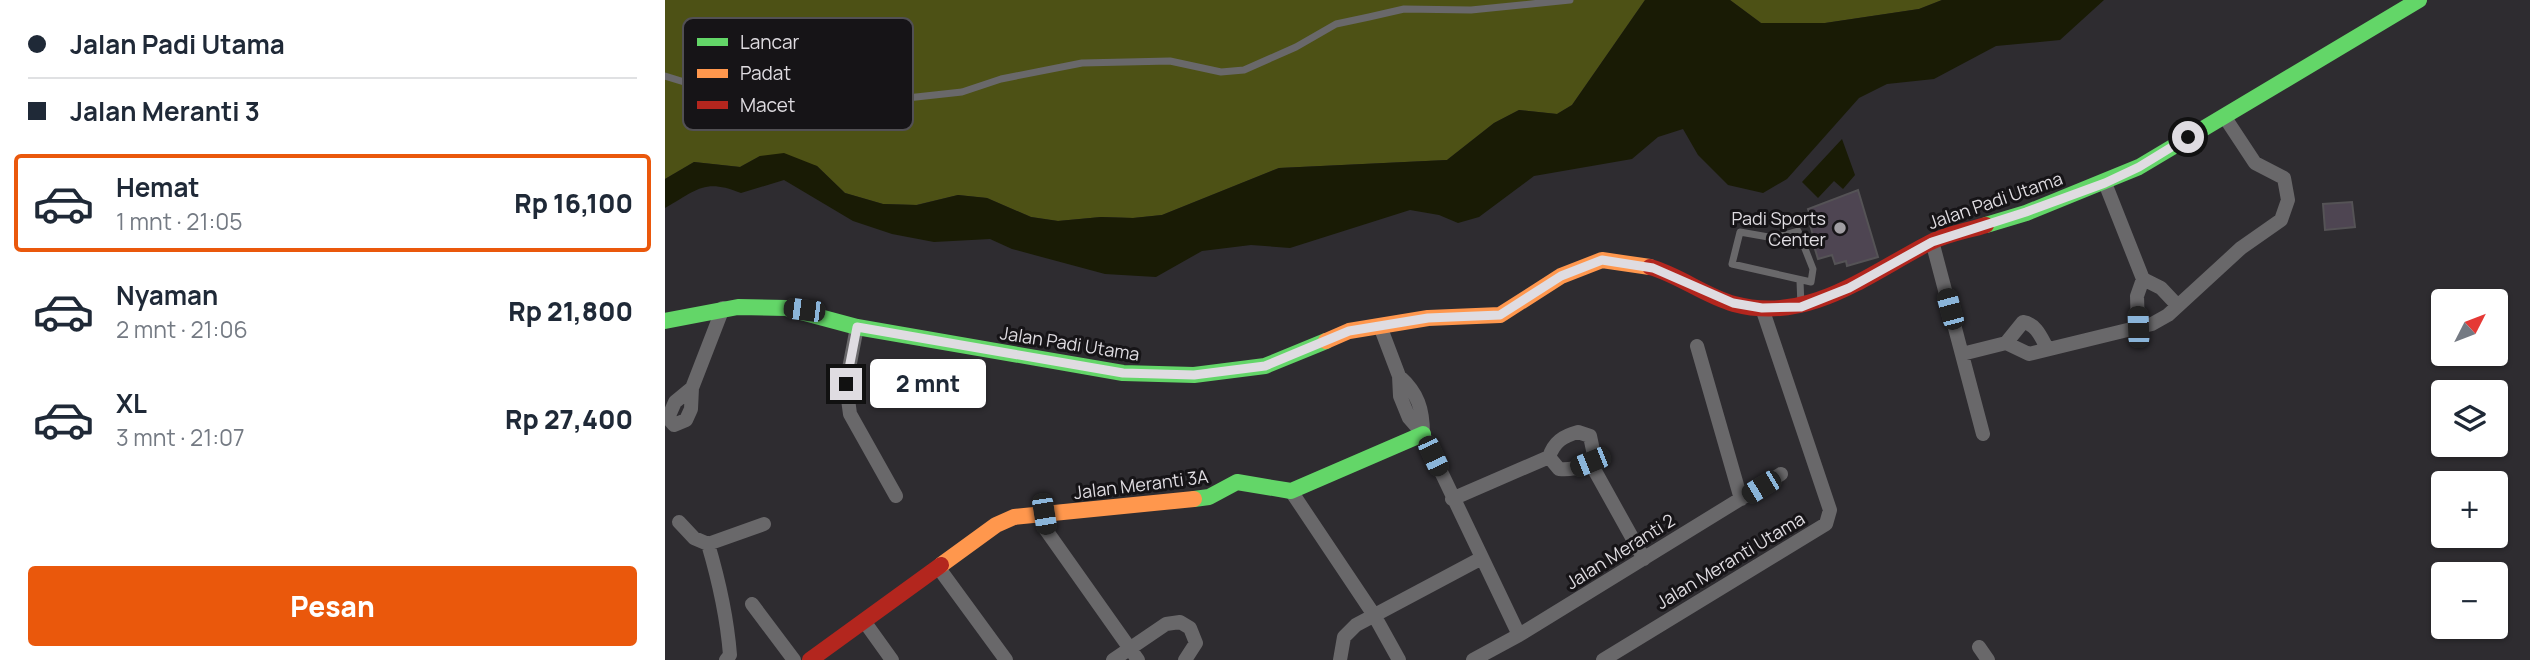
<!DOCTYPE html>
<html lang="id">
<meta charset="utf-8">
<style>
:root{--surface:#fff;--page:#f6f6f7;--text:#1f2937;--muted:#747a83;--line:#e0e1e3;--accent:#ea580c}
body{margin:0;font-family:Manrope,sans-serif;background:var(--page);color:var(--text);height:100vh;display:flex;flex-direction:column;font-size:26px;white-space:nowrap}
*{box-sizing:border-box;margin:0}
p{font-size:23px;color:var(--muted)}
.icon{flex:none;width:38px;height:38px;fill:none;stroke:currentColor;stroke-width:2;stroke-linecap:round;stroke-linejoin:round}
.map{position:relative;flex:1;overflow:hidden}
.details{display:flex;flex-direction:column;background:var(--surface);width:665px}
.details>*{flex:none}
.top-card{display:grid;align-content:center;height:154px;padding:0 28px;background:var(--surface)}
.needle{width:46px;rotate:48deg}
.buttons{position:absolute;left:1766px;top:289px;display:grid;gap:14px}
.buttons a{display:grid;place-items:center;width:77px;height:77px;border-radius:7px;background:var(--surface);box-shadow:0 2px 5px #0004;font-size:35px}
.end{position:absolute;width:32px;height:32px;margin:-16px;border:9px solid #dfdce1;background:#111;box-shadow:0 0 0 4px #111}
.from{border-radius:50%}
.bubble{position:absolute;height:49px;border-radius:7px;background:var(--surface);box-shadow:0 2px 5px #0004;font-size:23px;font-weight:800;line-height:49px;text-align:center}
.car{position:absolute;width:21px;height:42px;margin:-21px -10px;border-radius:9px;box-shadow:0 0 5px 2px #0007;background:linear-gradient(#222 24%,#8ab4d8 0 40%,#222 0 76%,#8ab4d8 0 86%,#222 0)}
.top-card b{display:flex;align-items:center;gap:24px;height:66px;font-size:26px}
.top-card b+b{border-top:2px solid var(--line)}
.top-card i{width:18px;height:18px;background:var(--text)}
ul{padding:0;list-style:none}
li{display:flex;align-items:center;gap:21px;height:98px;margin:0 14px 10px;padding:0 14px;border:4px solid transparent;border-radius:7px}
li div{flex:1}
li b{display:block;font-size:26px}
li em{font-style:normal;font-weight:800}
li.current{border-color:var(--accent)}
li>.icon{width:63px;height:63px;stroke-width:1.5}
.cta{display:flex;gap:14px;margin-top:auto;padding:14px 28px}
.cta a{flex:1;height:80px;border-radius:7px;background:var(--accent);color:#fff;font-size:28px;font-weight:800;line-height:80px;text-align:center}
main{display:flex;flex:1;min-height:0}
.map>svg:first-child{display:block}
.green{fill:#4d5115}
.water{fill:#191b05}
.building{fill:#4e4552;stroke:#555356;stroke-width:2}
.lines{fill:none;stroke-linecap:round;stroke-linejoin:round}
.lane{stroke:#69686a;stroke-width:7}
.street{stroke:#69686a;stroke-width:14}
.fast{stroke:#63d668;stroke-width:16}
.slow{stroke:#ff974d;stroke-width:16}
.jam{stroke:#b3261e;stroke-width:16}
.route{stroke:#dfdce1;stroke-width:9}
.poi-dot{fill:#a19ea3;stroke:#161417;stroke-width:2.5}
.labels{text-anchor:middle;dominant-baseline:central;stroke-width:6;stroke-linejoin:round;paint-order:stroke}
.street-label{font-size:18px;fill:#dfdce1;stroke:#161417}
.poi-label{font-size:18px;fill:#dfdce1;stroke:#161417;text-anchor:end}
.key{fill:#161417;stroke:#525054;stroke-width:2}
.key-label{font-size:19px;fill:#dfdce1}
</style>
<main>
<section class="details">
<div class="top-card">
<b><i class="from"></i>Jalan Padi Utama</b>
<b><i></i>Jalan Meranti 3</b>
</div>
<ul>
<li class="current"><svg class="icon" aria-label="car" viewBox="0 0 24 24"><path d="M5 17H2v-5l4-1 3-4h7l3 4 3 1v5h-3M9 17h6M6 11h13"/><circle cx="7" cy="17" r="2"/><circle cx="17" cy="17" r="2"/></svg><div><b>Hemat</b><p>1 mnt · 21:05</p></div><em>Rp 16,100</em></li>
<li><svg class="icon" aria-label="car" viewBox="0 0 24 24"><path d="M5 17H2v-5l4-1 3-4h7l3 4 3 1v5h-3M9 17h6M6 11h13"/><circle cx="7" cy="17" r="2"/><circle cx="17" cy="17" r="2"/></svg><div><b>Nyaman</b><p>2 mnt · 21:06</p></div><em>Rp 21,800</em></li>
<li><svg class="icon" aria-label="car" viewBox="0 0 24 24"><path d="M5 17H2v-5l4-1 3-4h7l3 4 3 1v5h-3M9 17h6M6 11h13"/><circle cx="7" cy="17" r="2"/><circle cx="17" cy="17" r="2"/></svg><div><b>XL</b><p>3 mnt · 21:07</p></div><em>Rp 27,400</em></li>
</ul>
<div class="cta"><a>Pesan</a></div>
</section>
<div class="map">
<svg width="1865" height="660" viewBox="0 0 1865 660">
<rect width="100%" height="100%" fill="#2e2c30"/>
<path class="green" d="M0 0H980L907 105 892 114 854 110 829 123 782 160 614 168 497 215 468 218 436 217 393 221 366 217 322 198 293 195 251 205 218 204 180 193 152 166 95 156 75 167 29 162 0 179Z
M1065 0H1277L1254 9 1160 23H1096Z"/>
<path class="water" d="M980 0H1065L1096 23H1160L1254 9 1277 0H1439L1395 40 1331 46 1269 79 1222 84 1194 98 1122 179 1098 193 1063 185 1033 155 1018 129 993 137 967 159 869 176 814 217 793 223 774 215 745 210 625 248 586 245 537 251 491 277 440 274 347 249 325 239 269 242 227 234 188 221 119 180 76 193C39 178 32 190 0 208V179L29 162 75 167 95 156 119 153 152 166 180 193 218 204 252 205 293 195 322 198 366 217 393 221 436 217 468 218 497 215 614 168 782 160 829 123 854 110 892 114 907 105Z
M1177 139 1190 175 1178 189 1169 181 1153 198 1137 182Z"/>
<path class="building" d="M1193 190 1213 257 1182 266 1181 261 1170 264 1167 255 1153 259 1146 236 1148 235 1144 222 1147 221 1143 209Z
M1687 202 1690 227 1660 230 1658 204Z"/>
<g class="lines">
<path class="lane" d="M0 76 52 92 242 98 297 92 336 79 417 63 505 61 556 72 579 70 631 47 671 24 704 17 739 9 806 10 905 0
M1133 231 1148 269 1146 282 1067 264 1075 232 1109 238Z
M1135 281 1136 306"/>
<path class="street" d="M1440 183 1478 279
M1267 241 1318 434
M715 326 734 376 735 396 744 418 758 434 854 635
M192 327 181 384 185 414 231 496
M1473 327 1472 296 1478 279 1496 288 1513 306
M1341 343 1358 322C1371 324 1376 337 1382 348
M1032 346 1076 499
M1297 354 1341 343 1364 354 1487 324 1503 315 1576 248 1616 220 1623 200 1619 178 1590 163 1559 116
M734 376C753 393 758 409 758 434
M27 388 10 402 3 418 9 425 21 420 26 409 27 388 58 308
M913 432 925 436 929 455C921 467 907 470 894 469L884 457C889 442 898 436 913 432Z
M925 462 979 559
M626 491 709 615 734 660
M787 499 884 457
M379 514 381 530 473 660
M14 522 29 538 43 544C54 581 62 617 65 655L61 660
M43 544 99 524
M273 567 341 660
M87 604 129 660
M199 621 227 660
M1314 647 1323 660
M448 660 501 624 515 622 525 628 531 643 520 660
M675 660 679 637 691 625 815 559
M808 660 854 635 1116 474
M938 660 1161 524 1165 510 1097 308"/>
<path class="fast" d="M1321 225 1361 213 1474 167 1754 0
M0 321 73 307 121 308 192 327 458 373 529 375 600 366 661 341
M529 499 544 497 572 482 626 491 758 434"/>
<path class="slow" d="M661 341 684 331 763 318 835 315 896 276 937 260 985 267
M276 565 331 525 349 517 529 499"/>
<path class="jam" d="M985 267C1014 275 1040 296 1069 304 1143 324 1202 275 1264 243 1281 234 1302 231 1321 225
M145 660 276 565"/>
</g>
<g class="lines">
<path class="route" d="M181 384 192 327 458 373 529 375 600 366 684 331 763 318 835 315 896 276 937 260 988 268 1068 303 1097 308 1136 307 1184 288 1267 242 1361 212 1440 183 1474 167 1523 137"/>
</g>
<circle class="poi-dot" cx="1175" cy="228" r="7"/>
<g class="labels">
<g class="street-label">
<text transform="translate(1330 200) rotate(-19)">Jalan Padi Utama</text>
<text transform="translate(405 343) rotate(9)">Jalan Padi Utama</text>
<text transform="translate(476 484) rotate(-7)">Jalan Meranti 3A</text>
<text transform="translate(955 551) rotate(-32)">Jalan Meranti 2</text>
<text transform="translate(1065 560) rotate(-31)">Jalan Meranti Utama</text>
</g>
<g class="poi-label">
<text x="1161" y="218">Padi Sports<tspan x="1161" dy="21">Center</tspan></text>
</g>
</g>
<rect x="18" y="18" width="230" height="112" rx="10" class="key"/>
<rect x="32" y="38" width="31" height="8" fill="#63d668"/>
<rect x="32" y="69" width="31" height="9" fill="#ff974d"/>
<rect x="32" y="101" width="31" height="8" fill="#b3261e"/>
<g class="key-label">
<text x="75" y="49">Lancar</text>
<text x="75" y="80">Padat</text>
<text x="75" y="112">Macet</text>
</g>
</svg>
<div class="buttons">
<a><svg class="needle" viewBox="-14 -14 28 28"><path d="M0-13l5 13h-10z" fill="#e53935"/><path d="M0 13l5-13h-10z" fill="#747a83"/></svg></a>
<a><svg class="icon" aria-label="layers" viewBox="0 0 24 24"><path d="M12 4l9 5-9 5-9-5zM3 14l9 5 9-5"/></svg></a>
<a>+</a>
<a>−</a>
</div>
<i class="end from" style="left:1523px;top:137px"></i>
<i class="end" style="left:181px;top:384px"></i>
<div class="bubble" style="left:205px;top:359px;width:116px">2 mnt</div>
<i class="car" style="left:1285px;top:309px;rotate:345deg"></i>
<i class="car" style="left:139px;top:310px;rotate:277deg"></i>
<i class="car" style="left:1473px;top:327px;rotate:358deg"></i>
<i class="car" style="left:768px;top:456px;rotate:155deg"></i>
<i class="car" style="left:925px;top:462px;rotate:248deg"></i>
<i class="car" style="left:1096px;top:487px;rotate:239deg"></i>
<i class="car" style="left:379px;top:514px;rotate:171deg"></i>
</div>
</main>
